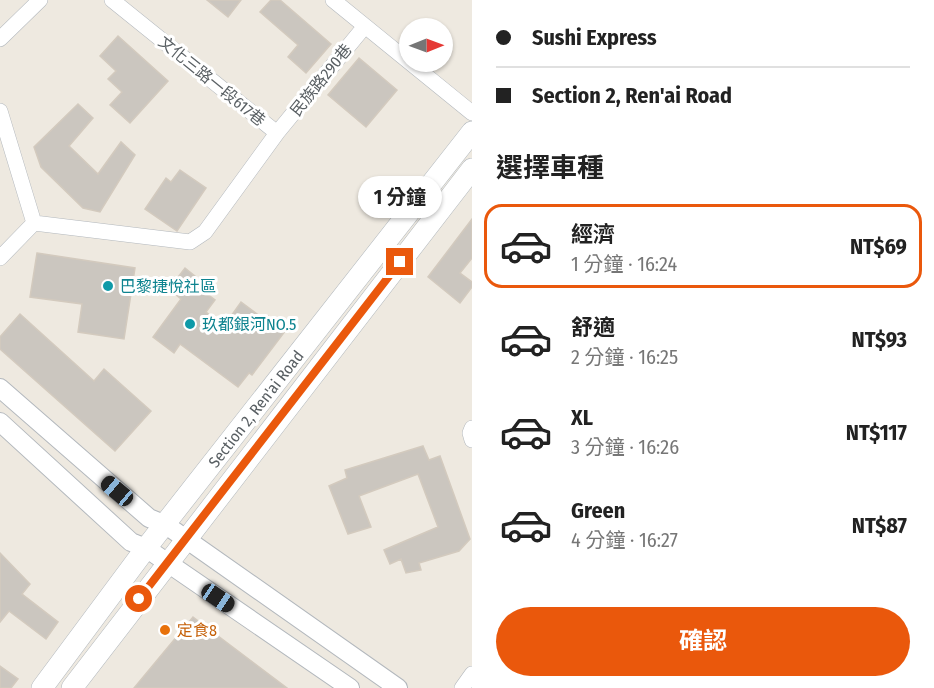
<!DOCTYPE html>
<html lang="zh-TW">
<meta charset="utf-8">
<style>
:root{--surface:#fff;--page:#f6f6f6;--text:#222;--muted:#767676;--line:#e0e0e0;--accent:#ea580c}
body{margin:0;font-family:"Fira Sans Condensed","Noto Sans TC",sans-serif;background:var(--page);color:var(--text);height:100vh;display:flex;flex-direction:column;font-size:22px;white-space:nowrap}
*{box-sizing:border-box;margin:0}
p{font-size:20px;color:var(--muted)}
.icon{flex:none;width:33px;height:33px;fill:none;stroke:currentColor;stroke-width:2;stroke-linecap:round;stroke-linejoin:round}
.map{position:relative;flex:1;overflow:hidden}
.side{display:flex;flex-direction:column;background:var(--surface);width:462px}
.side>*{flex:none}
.guide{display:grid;align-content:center;height:132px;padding:0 24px;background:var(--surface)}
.needle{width:39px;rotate:89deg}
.tools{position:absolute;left:399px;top:18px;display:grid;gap:12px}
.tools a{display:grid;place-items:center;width:54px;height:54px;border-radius:50%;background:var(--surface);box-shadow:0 2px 4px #0004;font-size:30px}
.end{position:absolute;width:27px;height:27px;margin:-14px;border:8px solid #ea580c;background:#fff;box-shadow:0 0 0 3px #fff}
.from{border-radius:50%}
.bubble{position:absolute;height:42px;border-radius:21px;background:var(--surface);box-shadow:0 2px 4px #0004;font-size:20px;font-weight:700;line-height:42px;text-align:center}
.car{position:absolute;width:18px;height:36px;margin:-18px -9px;border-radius:8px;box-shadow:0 0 4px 2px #0007;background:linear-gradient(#222 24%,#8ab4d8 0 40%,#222 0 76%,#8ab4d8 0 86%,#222 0)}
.guide b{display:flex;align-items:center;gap:21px;height:57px;font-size:22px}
.guide b+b{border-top:2px solid var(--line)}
.guide i{width:15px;height:15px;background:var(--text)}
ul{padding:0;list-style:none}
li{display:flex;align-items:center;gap:18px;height:84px;margin:0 12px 9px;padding:0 12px;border:3px solid transparent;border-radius:18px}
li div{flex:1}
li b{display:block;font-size:22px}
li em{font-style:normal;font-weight:700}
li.on{border-color:var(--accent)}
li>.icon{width:54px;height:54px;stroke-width:1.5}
h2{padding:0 24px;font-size:27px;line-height:72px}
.cta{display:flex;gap:12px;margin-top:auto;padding:12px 24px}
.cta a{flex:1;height:69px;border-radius:36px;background:var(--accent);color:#fff;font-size:24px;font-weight:700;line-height:69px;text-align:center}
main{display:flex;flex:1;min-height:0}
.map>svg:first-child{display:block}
.building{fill:#cbc6bf;stroke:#d3cabe;stroke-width:1.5}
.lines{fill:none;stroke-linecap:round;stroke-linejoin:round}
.minor-casing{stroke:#b3b8bd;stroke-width:16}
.tertiary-casing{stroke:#b3b8bd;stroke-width:20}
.secondary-casing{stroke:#b2b8bd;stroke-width:22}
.minor{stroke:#fff;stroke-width:15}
.tertiary{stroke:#fff;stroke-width:18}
.secondary{stroke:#fff;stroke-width:21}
.route{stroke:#ea580c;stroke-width:8}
.culture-dot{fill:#0f9aa8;stroke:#fff;stroke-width:2}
.food-dot{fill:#e8710a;stroke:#fff;stroke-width:2}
.labels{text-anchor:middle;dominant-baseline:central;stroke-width:6;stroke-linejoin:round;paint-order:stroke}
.street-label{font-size:16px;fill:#595f63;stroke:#fff}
.culture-label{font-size:16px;fill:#0d838f;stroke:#fff;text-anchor:start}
.food-label{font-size:16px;fill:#c56008;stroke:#fff;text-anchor:start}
</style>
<main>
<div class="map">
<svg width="472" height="688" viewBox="0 0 472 688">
<rect width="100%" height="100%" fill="#eee9e0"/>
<path class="building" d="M207 0H241L228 17Z
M271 0H280L331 44 306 73 288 57 298 45 260 12Z
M118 36 168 81 130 123 110 105 122 92 108 79 116 71 100 56Z
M359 58 397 90 366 127 328 95Z
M78 104 93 118 69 146 98 174 121 142 135 155 100 212 83 208 41 167 34 147Z
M180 170 206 188 177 231 145 209 166 178 171 182Z
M472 219V258L460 273 472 282V287L460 303 428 277Z
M37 253 135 268 124 339 78 332 82 304 30 297Z
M185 268 210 288 206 293 215 300 206 312 224 326 241 302 265 320 268 316 286 330 252 375 249 373 238 387 180 344 174 353 153 337 181 299 169 289Z
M20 314 94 381 104 369 151 411 115 451 0 349V337Z
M423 446 429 460 440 456 470 539 459 551 419 563 421 570 406 573 401 559 390 564 384 550 438 527 418 474 359 496 371 527 348 534 329 486 347 478 345 470Z
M0 553 30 584 22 594 58 622 46 639 9 611 0 622Z
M193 617 287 688H134Z
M0 666 18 679 11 688H0Z"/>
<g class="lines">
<defs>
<path id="minor" d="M112 0 277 133
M333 0 472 113
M0 39 40 0
M0 111 34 223 190 242 205 232 277 133 365 26
M0 258 34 223
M472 428 470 433 472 440
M462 688 472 674"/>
<path id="tertiary" d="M0 388 149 518 166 525 398 688
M0 422 131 542 146 548 350 688"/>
<path id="secondary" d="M42 688 146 548 472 132
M72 688 472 169"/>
</defs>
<use href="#minor" class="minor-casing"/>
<use href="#tertiary" class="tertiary-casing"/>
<use href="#secondary" class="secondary-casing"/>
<use href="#minor" class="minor"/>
<use href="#tertiary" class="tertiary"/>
<use href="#secondary" class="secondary"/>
</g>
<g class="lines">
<path class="route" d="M139 599 400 262"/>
</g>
<g class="culture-dot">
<circle cx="108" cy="286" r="6"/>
<circle cx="190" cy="324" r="6"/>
</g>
<circle class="food-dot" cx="165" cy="630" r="6"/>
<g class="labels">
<g class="street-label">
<text transform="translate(321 80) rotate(-51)">民族路290巷</text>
<text transform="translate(212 81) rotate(39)">文化三路一段617巷</text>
<text transform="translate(256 409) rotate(-52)">Section 2, Ren'ai Road</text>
</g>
<g class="culture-label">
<text x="120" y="286">巴黎捷悅社區</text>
<text x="202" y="324">玖都銀河NO.5</text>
</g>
<g class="food-label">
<text x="177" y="630">定食8</text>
</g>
</g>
</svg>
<div class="tools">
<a><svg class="needle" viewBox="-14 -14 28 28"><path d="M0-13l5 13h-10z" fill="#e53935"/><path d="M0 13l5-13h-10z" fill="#767676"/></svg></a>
</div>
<i class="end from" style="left:139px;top:599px"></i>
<i class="end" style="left:400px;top:262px"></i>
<div class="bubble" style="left:358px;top:176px;width:84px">1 分鐘</div>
<i class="car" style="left:117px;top:491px;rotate:310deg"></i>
<i class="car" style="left:218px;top:598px;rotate:124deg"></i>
</div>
<section class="side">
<div class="guide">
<b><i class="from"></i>Sushi Express</b>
<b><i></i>Section 2, Ren'ai Road</b>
</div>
<h2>選擇車種</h2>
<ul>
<li class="on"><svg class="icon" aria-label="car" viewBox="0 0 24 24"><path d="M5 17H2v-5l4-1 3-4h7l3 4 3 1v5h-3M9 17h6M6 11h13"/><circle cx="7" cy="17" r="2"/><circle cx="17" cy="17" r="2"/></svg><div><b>經濟</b><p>1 分鐘 · 16:24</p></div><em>NT$69</em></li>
<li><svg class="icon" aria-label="car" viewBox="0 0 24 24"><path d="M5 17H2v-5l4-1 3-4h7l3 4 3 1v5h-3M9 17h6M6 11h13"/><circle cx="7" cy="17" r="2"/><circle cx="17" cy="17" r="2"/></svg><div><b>舒適</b><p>2 分鐘 · 16:25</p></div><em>NT$93</em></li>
<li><svg class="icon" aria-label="car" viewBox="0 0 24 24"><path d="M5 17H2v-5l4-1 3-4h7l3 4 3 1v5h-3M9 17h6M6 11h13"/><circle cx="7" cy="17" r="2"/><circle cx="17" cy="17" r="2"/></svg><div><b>XL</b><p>3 分鐘 · 16:26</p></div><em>NT$117</em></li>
<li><svg class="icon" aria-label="car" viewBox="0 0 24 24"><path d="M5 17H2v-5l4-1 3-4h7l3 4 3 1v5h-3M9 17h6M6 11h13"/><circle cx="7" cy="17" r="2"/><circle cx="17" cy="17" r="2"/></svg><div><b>Green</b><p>4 分鐘 · 16:27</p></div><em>NT$87</em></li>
</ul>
<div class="cta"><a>確認</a></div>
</section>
</main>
